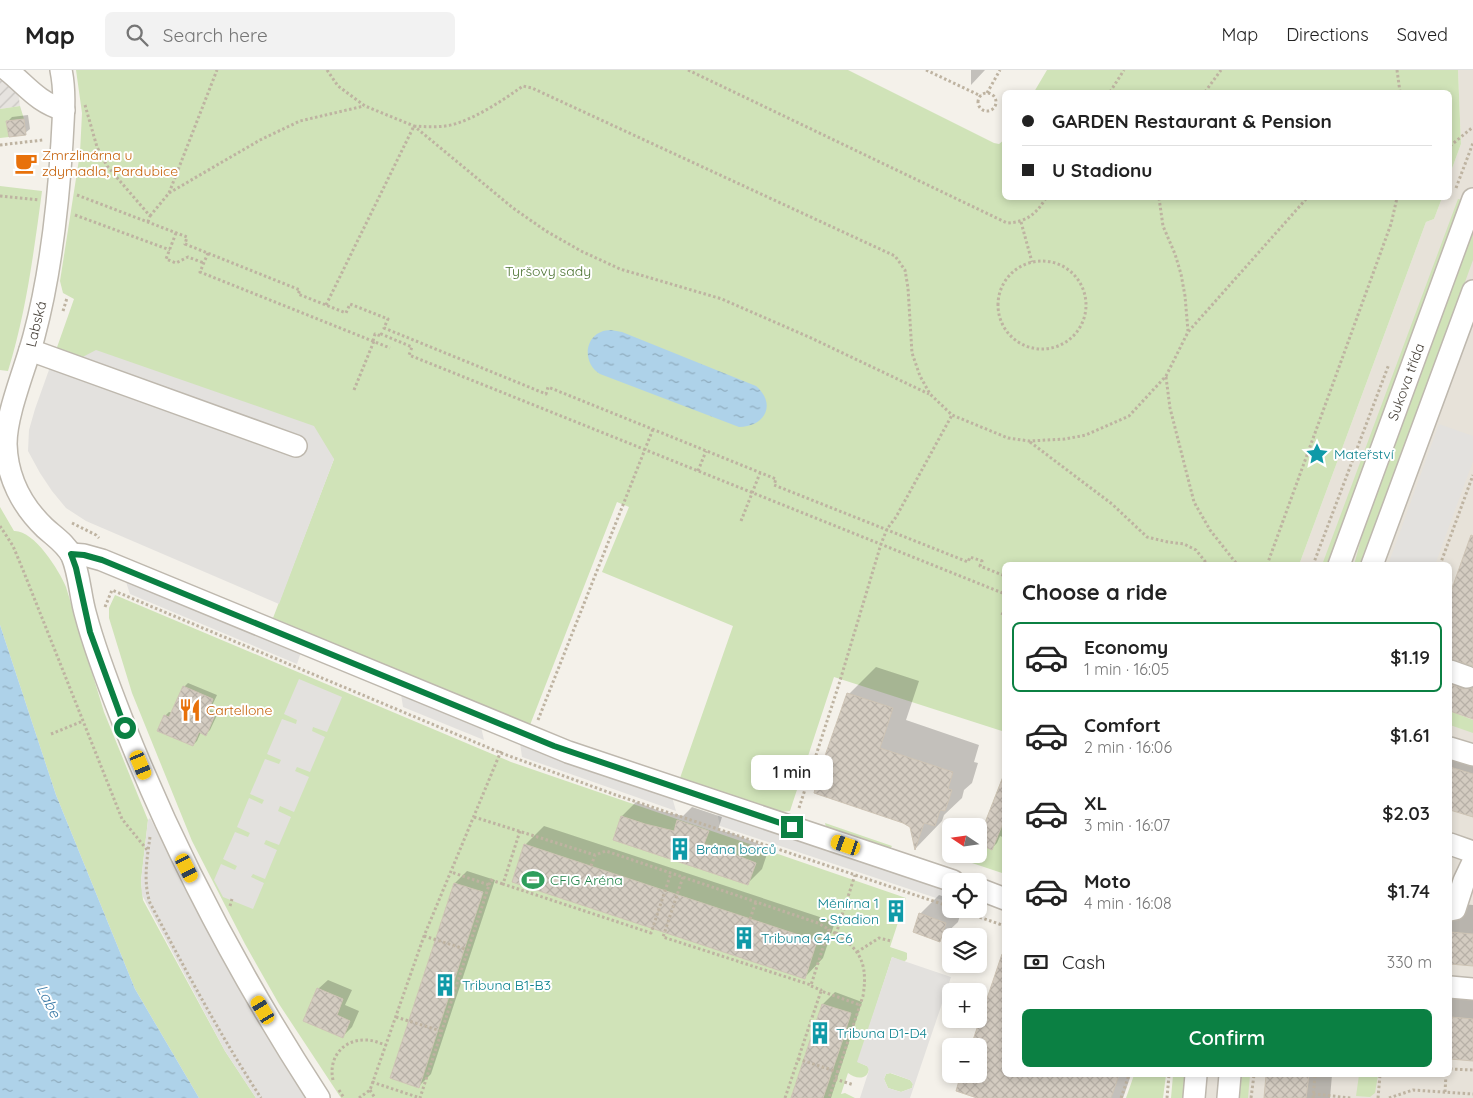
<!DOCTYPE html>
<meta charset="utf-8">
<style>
:root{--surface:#fff;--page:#f2f2f2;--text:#222;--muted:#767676;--line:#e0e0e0;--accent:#0b8043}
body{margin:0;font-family:Quicksand,sans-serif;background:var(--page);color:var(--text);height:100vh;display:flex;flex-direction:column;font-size:19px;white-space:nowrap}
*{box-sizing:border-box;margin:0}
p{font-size:16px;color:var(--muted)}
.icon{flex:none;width:28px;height:28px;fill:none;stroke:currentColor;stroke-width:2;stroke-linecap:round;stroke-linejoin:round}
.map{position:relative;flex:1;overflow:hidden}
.side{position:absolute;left:1002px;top:492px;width:450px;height:515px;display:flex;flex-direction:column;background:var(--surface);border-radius:8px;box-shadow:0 2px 8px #0003}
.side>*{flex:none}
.top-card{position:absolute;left:1002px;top:20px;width:450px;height:110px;border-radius:8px;box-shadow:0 2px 8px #0003;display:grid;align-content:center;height:110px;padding:0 20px;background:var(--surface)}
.needle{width:32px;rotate:283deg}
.controls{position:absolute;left:942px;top:748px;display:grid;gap:10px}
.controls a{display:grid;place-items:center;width:45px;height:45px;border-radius:8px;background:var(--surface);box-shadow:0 2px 8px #0003;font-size:25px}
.end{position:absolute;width:22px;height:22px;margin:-11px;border:6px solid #0b8043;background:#fff;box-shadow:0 0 0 2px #fff}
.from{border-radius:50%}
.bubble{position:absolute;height:35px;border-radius:8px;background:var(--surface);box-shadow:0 2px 8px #0003;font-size:16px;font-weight:600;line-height:35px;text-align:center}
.car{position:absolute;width:15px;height:30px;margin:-15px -8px;border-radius:6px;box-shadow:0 0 4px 1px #0007;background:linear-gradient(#f5c518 24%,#345 0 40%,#f5c518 0 76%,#345 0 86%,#f5c518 0)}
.top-card b{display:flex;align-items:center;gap:18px;height:48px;font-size:19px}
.top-card b+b{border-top:1px solid var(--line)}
.top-card i{width:12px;height:12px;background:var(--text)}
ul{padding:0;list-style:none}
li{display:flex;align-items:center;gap:15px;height:70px;margin:0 10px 8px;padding:0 10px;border:2px solid transparent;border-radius:8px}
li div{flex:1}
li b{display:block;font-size:19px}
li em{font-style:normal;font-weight:600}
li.selected{border-color:var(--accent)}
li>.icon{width:45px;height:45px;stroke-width:1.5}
h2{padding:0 20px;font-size:22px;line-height:60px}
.pay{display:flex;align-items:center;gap:12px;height:55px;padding:0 20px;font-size:19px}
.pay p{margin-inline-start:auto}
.cta{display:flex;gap:10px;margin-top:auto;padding:10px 20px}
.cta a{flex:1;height:58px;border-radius:8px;background:var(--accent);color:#fff;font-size:20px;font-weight:600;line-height:58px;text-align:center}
header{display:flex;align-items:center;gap:30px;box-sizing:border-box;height:70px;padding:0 25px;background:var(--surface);border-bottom:1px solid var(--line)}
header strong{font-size:24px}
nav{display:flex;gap:28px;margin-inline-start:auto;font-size:18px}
.search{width:350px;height:45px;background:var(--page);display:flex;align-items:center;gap:12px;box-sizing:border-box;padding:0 18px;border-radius:8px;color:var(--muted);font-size:19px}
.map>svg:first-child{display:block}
.residential{fill:#e7e2d9}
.industrial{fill:url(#industrial-furrows)}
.green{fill:#d0e3b8}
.parking{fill:#e3e1de;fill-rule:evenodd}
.water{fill:url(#water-ripples)}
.shadow{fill:#0003}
.building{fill:url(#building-cross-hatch);stroke:#cec4b5}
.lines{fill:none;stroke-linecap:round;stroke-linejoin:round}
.minor-casing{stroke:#beb8ae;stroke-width:24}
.path{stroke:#beb3a1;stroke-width:3;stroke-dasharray:2.5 2.5;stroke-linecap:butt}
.minor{stroke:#fff;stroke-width:21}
.route{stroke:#0b8043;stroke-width:6}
.labels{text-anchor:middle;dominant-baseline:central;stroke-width:4;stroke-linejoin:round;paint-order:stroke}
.food-label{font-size:14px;fill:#c56008;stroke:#fff;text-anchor:start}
.park-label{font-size:14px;fill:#4c7332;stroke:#fff}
.street-label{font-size:14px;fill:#474139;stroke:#fff}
.culture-label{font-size:14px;fill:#0d838f;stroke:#fff;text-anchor:start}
.leisure-label{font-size:14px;fill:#27864d;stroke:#fff;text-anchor:start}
.water-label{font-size:15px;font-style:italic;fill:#3d7ca8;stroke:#fff}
</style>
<header>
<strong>Map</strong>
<div class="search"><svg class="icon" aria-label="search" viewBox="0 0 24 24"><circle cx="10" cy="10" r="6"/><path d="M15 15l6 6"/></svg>Search here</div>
<nav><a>Map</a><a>Directions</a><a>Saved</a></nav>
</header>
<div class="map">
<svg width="1473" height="1028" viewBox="0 0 1473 1028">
<defs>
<pattern id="industrial-furrows" width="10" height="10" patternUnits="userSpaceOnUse" patternTransform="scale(1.25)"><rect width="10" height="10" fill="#e6e3df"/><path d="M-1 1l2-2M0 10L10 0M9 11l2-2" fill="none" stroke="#c7c4c0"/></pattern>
<pattern id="water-ripples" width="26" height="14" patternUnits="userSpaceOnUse" patternTransform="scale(1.25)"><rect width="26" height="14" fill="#aed2e9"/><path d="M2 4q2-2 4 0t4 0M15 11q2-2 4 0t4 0" fill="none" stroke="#8facbe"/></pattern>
<pattern id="building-cross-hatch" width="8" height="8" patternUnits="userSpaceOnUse" patternTransform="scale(1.25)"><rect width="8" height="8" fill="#d4ccc1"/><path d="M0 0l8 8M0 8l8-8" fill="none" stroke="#b7b0a7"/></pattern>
</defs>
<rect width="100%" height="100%" fill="#f4f1ea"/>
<path class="residential" d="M1458 0H1473V1028H1180L1181 1005H1450V495H1299L1426 152 1434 149 1442 128H1450V104L1461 74Z"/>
<path class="industrial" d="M0 0H15L20 36 0 39Z"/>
<path class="green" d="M76 0H848L994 73 999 74 1005 69V128H1442L1434 149 1426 152 1299 495H1005V662L834 607 790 741 781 742 680 708 733 556 602 502 629 437 617 432 530 655 273 548 334 389 55 283 74 229 63 223 60 211 80 83 82 43Z
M1047 0H1458L1461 74 1450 104V22H1034Z
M20 36 24 49 6 51 9 67 0 68V39Z
M0 116 42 121C34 181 26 243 8 301L0 300Z
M1458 129 1463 130 1328 495H1322Z
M1473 158V190L1362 495H1354L1365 454Z
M0 437 14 461C34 460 59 500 66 517L104 642 148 750 141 811 143 830 225 981 256 1028H199L135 919 56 725 0 555Z
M115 525 511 692 906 828 890 877 905 882 907 883V889L904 892 892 887 858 992 869 997C869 1011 855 1009 848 1003L841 1024 845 1023 855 1028H341L279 934 245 874 192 771 132 623 109 548V538Z
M1450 641 1473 650V663L1450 655Z
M1005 701V804L969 792 972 784H979V768Z
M825 753 892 776 890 779 826 757Z
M890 1003 910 1010 913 1014 912 1018 901 1022 888 1018 884 1009 886 1004Z
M1134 1005H1166L1163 1028H1126Z
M1173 1005H1185L1183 1028H1171Z
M1242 1005H1250L1248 1028H1239Z
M1359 1005H1378L1375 1023 1370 1027 1356 1026Z"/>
<path class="parking" d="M96 280 314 356 334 389 279 534 86 451 66 438 52 421 40 403 28 381 29 360 35 339 55 283 77 290Z
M1439 354 1473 366V391L1435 495H1388Z
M125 509 301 582 297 594 130 524Z
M299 609 342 627 327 662 313 657 312 661 325 667 310 702 297 697 295 701 309 707 294 742 280 736 278 741 291 747 279 775 266 770 264 774 277 780 265 809 253 804 251 807 264 813 253 839 223 827 214 810 221 794 235 800 237 796 223 789 235 762 248 767 250 763 237 757 249 728 262 734 264 730 250 724 265 689 279 694 281 690 267 684 282 649 296 654 297 650 284 644Z
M401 624 481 657 484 670 403 637Z
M520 673 672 727 676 741 522 687Z
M717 742 945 818 951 833 720 756Z
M150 748 223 891 279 987 308 1028H256L225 981 142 825 141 811 148 750Z
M892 887 951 907 910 1028H860L869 1000 867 996 857 992ZM891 1003 910 1010 913 1014 912 1018 901 1022 888 1018 884 1009 886 1004Z"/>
<path class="water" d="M611 260 622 262 756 316C777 334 765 357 739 357L600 304C580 292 585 260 611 260Z
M0 555 56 725 135 919 199 1028H0Z"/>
<path class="shadow" d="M971 0H985L971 15Z
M28 45 30 59 25 63 7 52 12 47Z
M1452 591 1454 595 1473 603V648L1450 640V593Z
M876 597 919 611 906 650 979 675 974 692 978 693 972 713 964 720 962 728 944 745 942 751 916 778 911 757 849 624Z
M188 613 217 625 210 640 218 643 210 660 206 664 201 662 197 671 193 675 165 646 169 642 173 643 184 617Z
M1450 667 1473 674V746L1450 739Z
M636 732 660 741 683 746 692 737 722 747 718 760 731 763 769 778 762 799 748 813 615 769 622 746Z
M997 732 1005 735V768L1000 766 997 773 992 778 979 773V771L992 737Z
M544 756 835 852 823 888 805 907 525 775Z
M467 801 495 810 431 1004 419 1016 391 1007 455 813Z
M939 825 951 829V839H962L958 852 939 870 920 844Z
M1450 833 1473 835V895L1450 893Z
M1005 880V1005H1131L1123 1028H981L957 1020 963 1004H979V976H972Z
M328 910 352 920 345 935 359 941 352 957 343 966 318 919Z
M1450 918 1473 920V989L1450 988Z
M835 922 862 932 831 1028H792L823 934Z
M1267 1005H1332L1330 1028H1265Z"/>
<path class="building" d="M24 49 26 65 9 67 6 51Z
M1471 465 1473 466V596L1450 589V524Z
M1450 614 1463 619 1473 618V649L1450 641Z
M183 616 213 629 207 644 214 647 206 666 199 662 193 676 157 661 164 645 169 647Z
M847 623 893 638 880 678 953 702 948 719 952 720 945 741 940 740 935 756 924 753 915 780 910 757 903 753 814 723 820 700Z
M1450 697 1473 704V747L1450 740Z
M1004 704 1005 748 992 780 979 774V768Z
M621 746 645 754 674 761 677 750 709 761 704 774 716 777 756 793 748 815 613 770Z
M524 774 817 871 805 909 512 812Z
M454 813 483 822 419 1018 390 1008Z
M919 843 946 853 940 872 913 862Z
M1450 862 1473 864V896L1450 894Z
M1002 884H1005V1005H1119L1111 1028H977L956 1021 961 1004H979V976H971Z
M317 918 343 929 337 945 350 951 343 968 303 951Z
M822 934 851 943 841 975 823 1028H791Z
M1450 947 1473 949V991L1450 989Z
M1266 1005H1309L1306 1028H1264Z"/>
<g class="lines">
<defs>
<g id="minor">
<path d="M7 0C27 16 37 32 64 40"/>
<path d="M61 0C66 24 63 49 62 72 58 137 51 203 34 266 26 297 6 343 6 374 7 407 22 436 45 458 55 467 66 474 72 486 80 505 80 527 86 546 96 584 111 621 125 657 177 788 242 910 319 1028"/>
<path d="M30 280 296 376"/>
<path d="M71 484 84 485 102 490 568 682 953 811"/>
<path id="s1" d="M1339 495 1473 129"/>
<path d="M1372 495 1473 221"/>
<path d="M1450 601 1467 607"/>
<path d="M1450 678 1473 685"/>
<path d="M1450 774 1473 782"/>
<path d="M979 819 1005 829"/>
<path d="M1450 840 1455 839 1464 811 1473 792"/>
<path d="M1450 917 1473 919"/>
<path d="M1194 1028 1196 1005"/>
<path d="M1228 1028 1230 1005"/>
</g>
</defs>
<use href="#minor" class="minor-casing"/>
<path class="path" d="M327 0 338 16 365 36 414 56 513 138 546 161 581 181 620 199 722 229 809 267 929 324
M688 0 1007 153C1027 152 1036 144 1046 128
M926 0 981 26
M1397 0 1400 22
M1110 22 1124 0
M1205 22 1221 0
M987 23 1000 0
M978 32a9 9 0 1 1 18 0a9 9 0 1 1-18 0Z
M85 35 97 77 107 96 150 146 148 152
M414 56C428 57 444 58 458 53 481 45 503 30 523 16L532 18 895 186 905 200 908 218 912 283 920 306 930 324 952 345 1008 368 1029 371 1065 369 1086 365 1129 346 1166 306 1188 262 1307 128
M0 75 43 70
M1450 76 1473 57
M1456 118 1473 73
M169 123 260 70 300 51 364 36
M77 125 187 167 185 174 300 220 298 224 346 243 350 234 388 249 384 258 546 324 548 317 776 409 774 415 968 492 970 487 982 491 980 496 1005 506
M0 126 39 130
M1159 128 1163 156 1175 184 1181 204 1185 226 1188 261
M75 145 170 180
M150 146 169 123 217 0
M1021 152 1032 192
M176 163 166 189 176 193 188 187 204 193
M208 183 200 202 390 278
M998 235a44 44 0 1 1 88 0a44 44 0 1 1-88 0Z
M326 235 414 56
M63 241 67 228
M373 271 375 264 381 266V264L412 277 409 285 1005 524
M1166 307 1170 338 1194 432 1210 460 1236 493 1235 495
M354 320 374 271
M1030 372 1112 434 1147 467 1168 472 1184 474 1196 480 1208 495
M698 401 706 381
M741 451 760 403
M72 453 96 465 99 468
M0 456 13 476 23 500 122 749 148 781
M1267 495 1391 154 1397 128
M1313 495 1389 294
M1440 495 1473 405
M105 537 112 520 501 683 616 725 951 837
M1002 545 1005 537
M538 650 653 359
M51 664 83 651
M799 738 839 614 881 474 887 459 896 447 952 345
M474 747 595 785 606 781 818 853C852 873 870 883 863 926L829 1028
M520 761 503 814 651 863 671 803
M150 767C147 788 143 812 150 833 185 899 220 965 261 1028
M591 796 595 785
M683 807 663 867 811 915 829 859
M489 815 491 810 503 814
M230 836 232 829
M956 839 1005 856
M750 849 756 832
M836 864 855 805
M424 866 468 880
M857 882 879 868 891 871
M811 916 821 920V921
M396 947 441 961
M798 989 838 1002
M1450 999 1473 1000
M835 1009 854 1015
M333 1010C328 988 343 969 366 970 373 970 379 973 386 975
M372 1012 420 1028 489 815 451 802
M339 1020 344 1028
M370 1020 375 1028
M1445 1022 1446 1005
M1313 1024 1351 1028
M359 1028 370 1020 424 866 501 681
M785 1028 821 921 860 935
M1121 1028 1129 1005
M1167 1028 1169 1005
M1251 1028 1254 1005
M1313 1028 1315 1005
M1378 1028 1380 1005
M1389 1028 1413 1020 1473 1024"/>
<use href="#minor" class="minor"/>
</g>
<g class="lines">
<path class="route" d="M125 658 90 562 76 498 71 484 84 485 102 490 554 676 792 757"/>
</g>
<defs>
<symbol id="cafe-bare" viewBox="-9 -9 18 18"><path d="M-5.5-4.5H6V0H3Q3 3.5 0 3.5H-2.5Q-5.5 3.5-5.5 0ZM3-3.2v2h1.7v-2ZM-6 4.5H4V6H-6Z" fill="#e8710a" stroke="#fff" stroke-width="2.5" paint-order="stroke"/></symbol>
<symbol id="sight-bare" viewBox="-9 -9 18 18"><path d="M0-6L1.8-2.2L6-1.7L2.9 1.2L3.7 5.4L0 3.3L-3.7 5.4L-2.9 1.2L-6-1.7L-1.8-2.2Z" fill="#0f9aa8" stroke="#fff" stroke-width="2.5" paint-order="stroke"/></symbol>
<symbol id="restaurant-bare" viewBox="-9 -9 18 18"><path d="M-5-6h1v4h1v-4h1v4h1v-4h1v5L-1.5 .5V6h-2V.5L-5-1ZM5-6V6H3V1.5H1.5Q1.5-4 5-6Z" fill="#e8710a" stroke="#fff" stroke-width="2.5" paint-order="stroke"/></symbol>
<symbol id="building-bare" viewBox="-9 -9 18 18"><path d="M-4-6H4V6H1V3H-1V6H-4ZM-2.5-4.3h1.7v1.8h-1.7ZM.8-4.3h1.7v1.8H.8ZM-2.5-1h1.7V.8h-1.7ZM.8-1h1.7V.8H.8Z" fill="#0f9aa8" stroke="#fff" stroke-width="2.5" paint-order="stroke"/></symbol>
<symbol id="stadium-bare" viewBox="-9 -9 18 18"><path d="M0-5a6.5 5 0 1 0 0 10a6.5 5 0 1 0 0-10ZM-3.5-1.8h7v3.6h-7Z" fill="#2e9e5b" stroke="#fff" stroke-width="2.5" paint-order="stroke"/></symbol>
</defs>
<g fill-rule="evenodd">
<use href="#cafe-bare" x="10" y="77" width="32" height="32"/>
<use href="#sight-bare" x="1301" y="368" width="32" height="32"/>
<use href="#restaurant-bare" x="174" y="624" width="32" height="32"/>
<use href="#building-bare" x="664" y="763" width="32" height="32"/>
<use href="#stadium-bare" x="517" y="794" width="32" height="32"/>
<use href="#building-bare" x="880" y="825" width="32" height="32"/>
<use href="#building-bare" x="728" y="852" width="32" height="32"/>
<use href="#building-bare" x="429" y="899" width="32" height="32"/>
<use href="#building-bare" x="804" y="947" width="32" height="32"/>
</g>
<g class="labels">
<g class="food-label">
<text x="42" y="85">Zmrzlinárna u<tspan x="42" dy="16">zdymadla, Pardubice</tspan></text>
<text x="206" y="640">Cartellone</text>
</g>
<g class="park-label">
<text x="548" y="201">Tyršovy sady</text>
</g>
<g class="street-label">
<text transform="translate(36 254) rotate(-76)">Labská</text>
<text stroke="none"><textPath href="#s1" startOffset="195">Sukova třída</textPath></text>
</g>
<g class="culture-label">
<text x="1334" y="384">Mateřství</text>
<text x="696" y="779">Brána borců</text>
<text x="879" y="833" text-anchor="end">Měnírna 1<tspan x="879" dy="16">- Stadion</tspan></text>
<text x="761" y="868">Tribuna C4-C6</text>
<text x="462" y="915">Tribuna B1-B3</text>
<text x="836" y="963">Tribuna D1-D4</text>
</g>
<g class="leisure-label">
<text x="550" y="810">CFIG Aréna</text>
</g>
<g class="water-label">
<text transform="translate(49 931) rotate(63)">Labe</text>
</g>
</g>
</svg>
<div class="controls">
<a><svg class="needle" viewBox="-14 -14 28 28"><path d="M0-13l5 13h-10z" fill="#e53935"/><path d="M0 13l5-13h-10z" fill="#767676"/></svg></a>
<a><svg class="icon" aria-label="locate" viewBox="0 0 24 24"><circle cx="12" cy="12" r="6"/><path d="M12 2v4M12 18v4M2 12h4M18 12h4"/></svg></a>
<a><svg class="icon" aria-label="layers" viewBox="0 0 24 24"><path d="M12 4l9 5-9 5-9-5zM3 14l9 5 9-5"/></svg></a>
<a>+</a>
<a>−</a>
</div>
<i class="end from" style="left:125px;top:658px"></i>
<i class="end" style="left:792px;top:757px"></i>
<div class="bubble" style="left:751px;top:685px;width:82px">1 min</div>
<i class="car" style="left:141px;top:695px;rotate:157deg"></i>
<i class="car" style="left:846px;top:775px;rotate:289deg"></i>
<i class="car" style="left:187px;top:798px;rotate:153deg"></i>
<i class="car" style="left:263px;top:940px;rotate:329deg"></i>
<div class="top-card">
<b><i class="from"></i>GARDEN Restaurant &amp; Pension</b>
<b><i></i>U Stadionu</b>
</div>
<section class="side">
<h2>Choose a ride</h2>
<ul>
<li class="selected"><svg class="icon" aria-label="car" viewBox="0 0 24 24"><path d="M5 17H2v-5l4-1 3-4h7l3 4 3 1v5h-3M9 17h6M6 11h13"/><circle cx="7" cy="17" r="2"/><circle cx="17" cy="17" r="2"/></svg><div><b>Economy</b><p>1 min · 16:05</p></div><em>$1.19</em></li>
<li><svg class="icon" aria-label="car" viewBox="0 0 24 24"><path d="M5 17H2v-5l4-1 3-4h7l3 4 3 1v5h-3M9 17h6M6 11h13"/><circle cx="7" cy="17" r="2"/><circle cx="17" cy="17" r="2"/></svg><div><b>Comfort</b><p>2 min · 16:06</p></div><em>$1.61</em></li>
<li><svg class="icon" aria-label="car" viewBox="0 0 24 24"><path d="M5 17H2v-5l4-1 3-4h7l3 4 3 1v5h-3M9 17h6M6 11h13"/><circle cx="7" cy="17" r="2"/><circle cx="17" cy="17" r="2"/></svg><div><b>XL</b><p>3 min · 16:07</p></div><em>$2.03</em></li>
<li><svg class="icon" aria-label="car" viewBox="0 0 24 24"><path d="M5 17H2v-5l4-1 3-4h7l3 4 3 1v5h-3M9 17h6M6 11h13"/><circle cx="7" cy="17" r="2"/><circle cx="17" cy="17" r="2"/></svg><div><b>Moto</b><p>4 min · 16:08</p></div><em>$1.74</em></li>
</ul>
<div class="pay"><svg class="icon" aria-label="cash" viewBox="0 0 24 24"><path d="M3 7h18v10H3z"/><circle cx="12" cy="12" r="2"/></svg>Cash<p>330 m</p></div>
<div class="cta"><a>Confirm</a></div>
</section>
</div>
